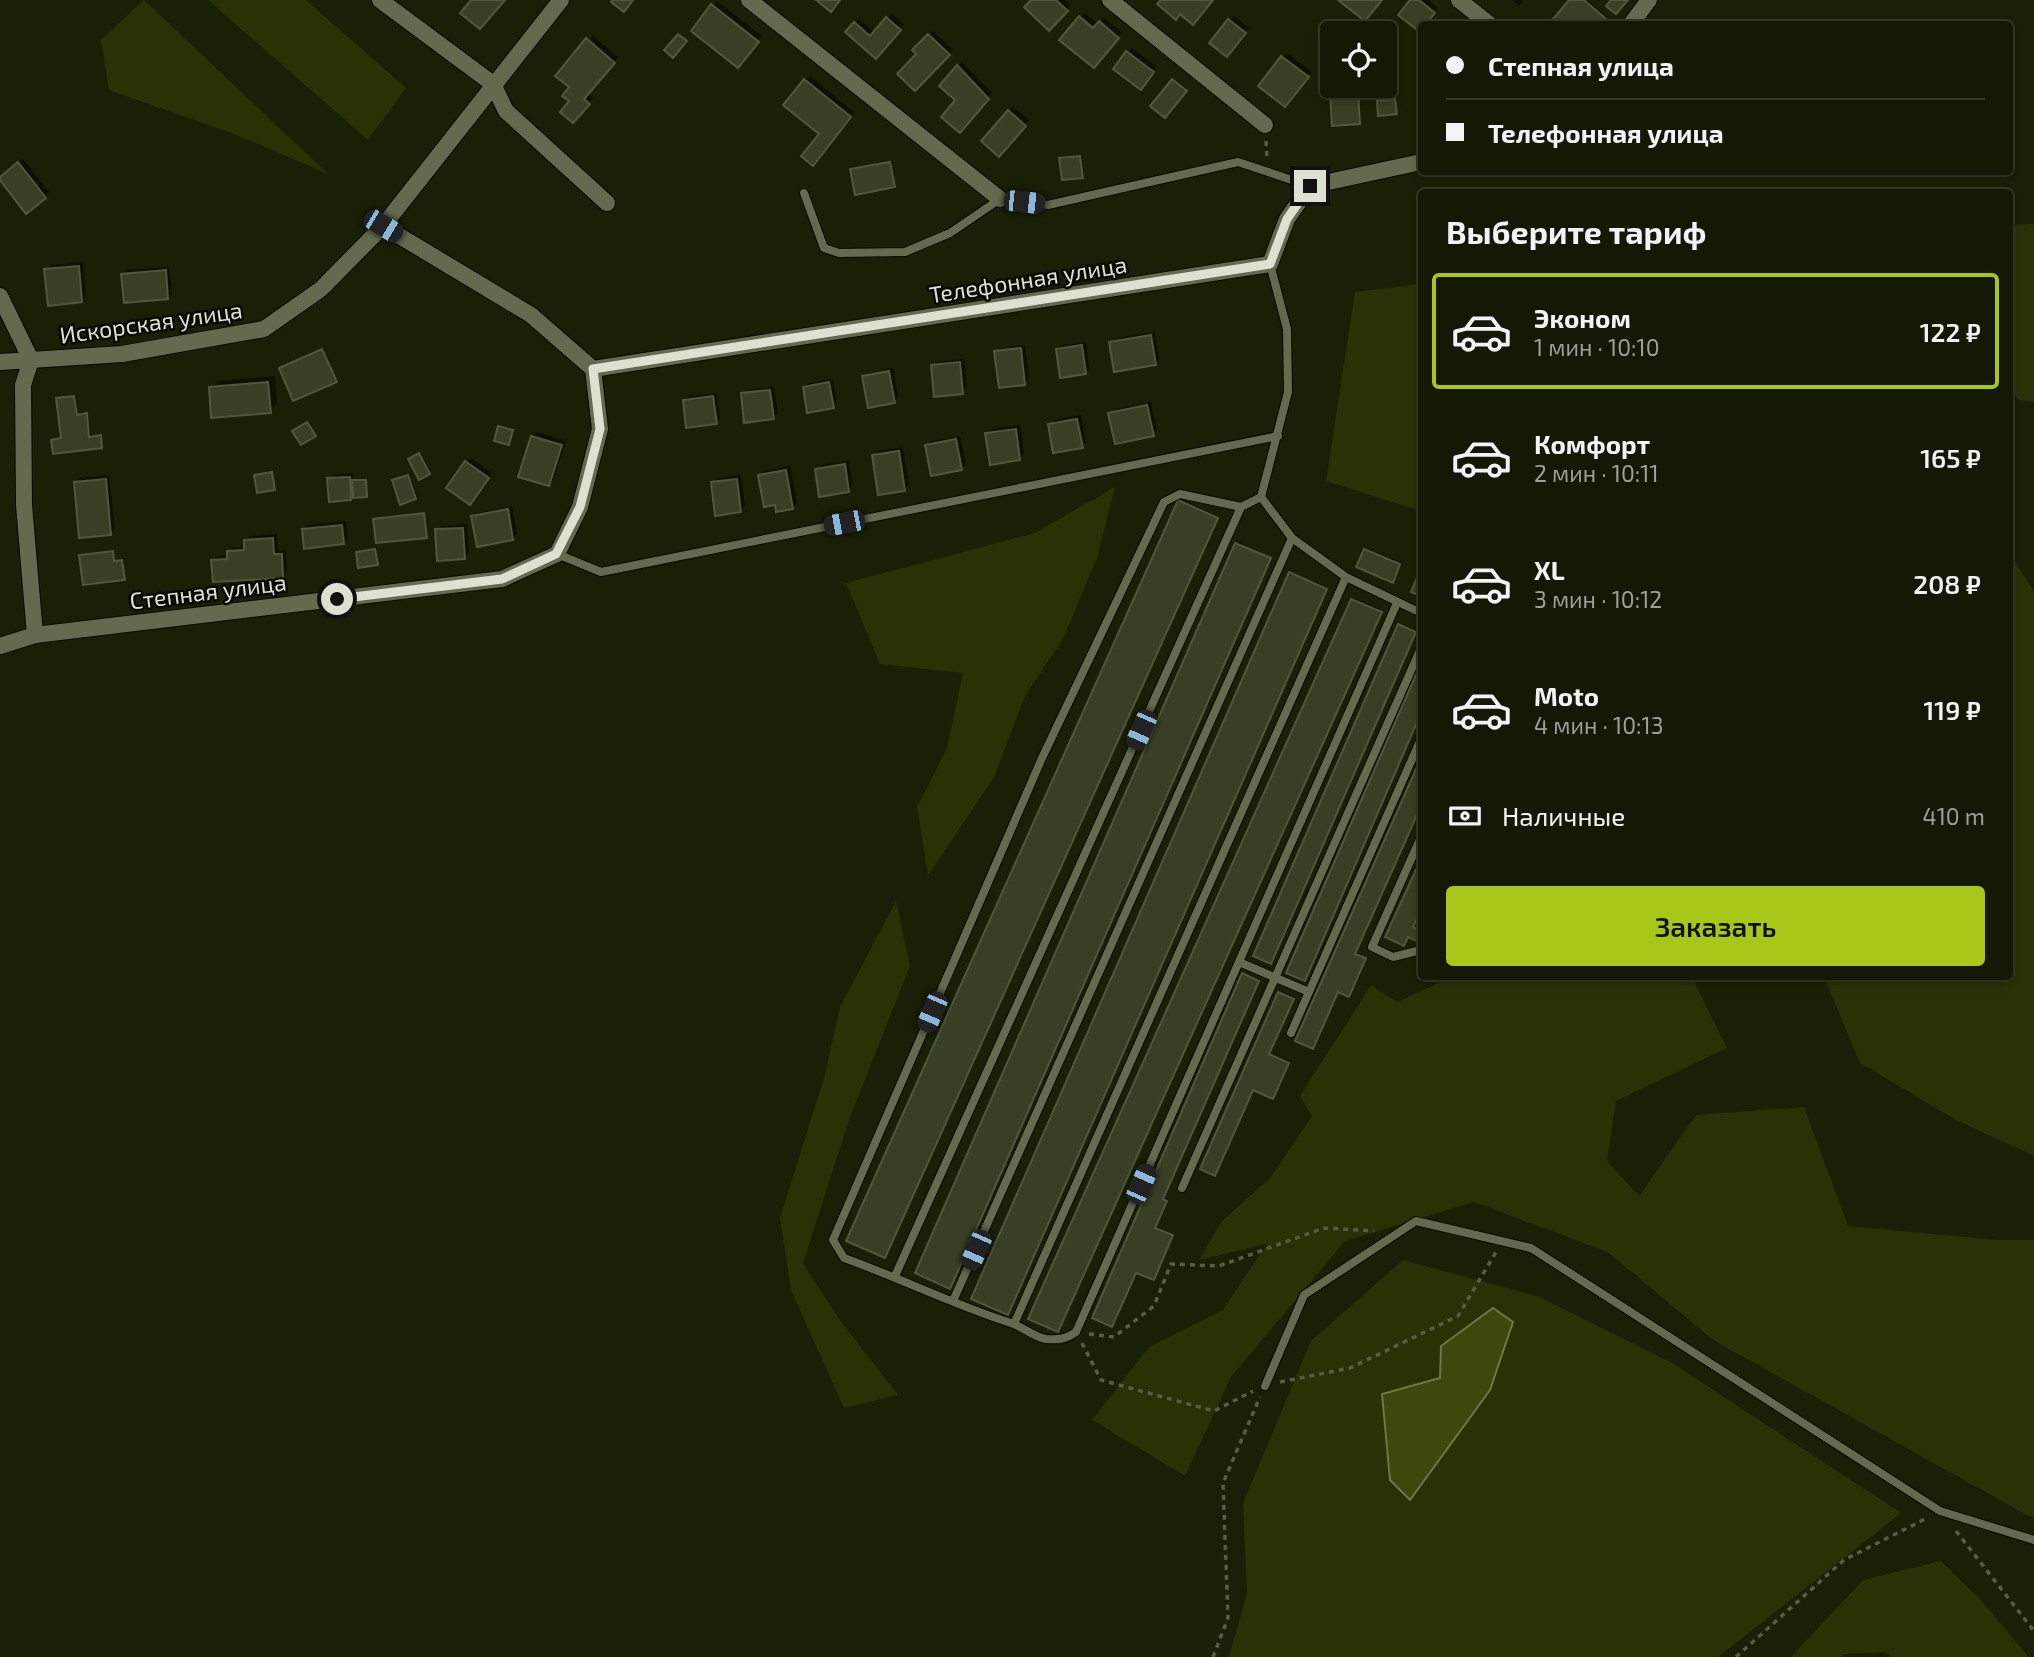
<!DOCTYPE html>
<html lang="ru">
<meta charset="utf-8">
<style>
:root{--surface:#141804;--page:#212513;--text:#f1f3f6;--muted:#9da09a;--line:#333726;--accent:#a9c719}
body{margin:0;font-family:"Exo 2",sans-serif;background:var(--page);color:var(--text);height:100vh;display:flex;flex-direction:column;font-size:26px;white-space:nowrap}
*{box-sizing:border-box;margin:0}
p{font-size:23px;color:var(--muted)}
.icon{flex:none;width:38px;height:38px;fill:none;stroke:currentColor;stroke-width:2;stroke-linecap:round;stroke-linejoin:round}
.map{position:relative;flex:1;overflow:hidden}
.side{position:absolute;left:1418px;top:189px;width:595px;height:791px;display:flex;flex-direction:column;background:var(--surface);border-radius:7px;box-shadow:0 4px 10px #0003,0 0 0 2px var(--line)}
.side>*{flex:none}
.banner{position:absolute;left:1418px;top:21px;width:595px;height:154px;border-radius:7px;box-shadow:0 4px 10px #0003,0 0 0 2px var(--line);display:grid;align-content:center;height:154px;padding:0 28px;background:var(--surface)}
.buttons{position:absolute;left:1320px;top:21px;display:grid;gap:14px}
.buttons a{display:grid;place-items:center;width:77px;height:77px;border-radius:7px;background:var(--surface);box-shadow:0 4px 10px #0003,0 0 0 2px var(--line);font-size:35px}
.end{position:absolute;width:32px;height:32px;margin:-16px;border:9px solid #dde1d2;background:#111;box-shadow:0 0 0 4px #111}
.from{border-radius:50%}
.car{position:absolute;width:21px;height:42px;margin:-21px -10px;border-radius:9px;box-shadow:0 0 5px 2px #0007;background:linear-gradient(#222 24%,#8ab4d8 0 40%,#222 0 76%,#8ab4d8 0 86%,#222 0)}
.banner b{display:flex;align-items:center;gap:24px;height:66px;font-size:26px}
.banner b+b{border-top:2px solid var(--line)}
.banner i{width:18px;height:18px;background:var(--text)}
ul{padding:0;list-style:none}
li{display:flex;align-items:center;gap:21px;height:116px;margin:0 14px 10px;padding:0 14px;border:4px solid transparent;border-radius:7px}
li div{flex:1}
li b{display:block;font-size:26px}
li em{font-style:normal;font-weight:600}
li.selected{border-color:var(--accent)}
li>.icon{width:63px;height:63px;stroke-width:1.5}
h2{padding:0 28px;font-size:32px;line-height:84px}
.pay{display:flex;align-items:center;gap:18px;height:77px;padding:0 28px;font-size:26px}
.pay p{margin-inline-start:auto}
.primary-button{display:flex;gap:14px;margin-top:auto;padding:14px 28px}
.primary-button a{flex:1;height:80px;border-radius:7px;background:var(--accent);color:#111;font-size:28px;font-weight:600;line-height:80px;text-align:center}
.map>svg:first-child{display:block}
.green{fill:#293105}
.water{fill:#3d480d;stroke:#6d7648;stroke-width:2}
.shadow{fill:#0007}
.building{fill:#383f25;stroke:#50573c;stroke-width:2}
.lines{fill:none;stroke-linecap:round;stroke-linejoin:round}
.service-casing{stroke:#060900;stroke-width:10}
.minor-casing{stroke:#060900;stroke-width:18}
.path{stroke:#575c46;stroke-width:3.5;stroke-dasharray:5 5;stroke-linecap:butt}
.service{stroke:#636a4e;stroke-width:8}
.minor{stroke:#636a4e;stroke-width:16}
.route{stroke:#dde1d2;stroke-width:9}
.labels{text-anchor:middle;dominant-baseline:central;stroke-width:5;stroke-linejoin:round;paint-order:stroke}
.street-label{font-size:23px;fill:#dde1d2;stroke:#060802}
</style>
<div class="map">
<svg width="2034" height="1657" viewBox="0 0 2034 1657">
<rect width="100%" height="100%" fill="#1a2006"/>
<path class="green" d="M144 0 328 174 237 135 109 90 101 40Z
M208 0H306L406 88 368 140Z
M2034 224V402L2019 400 2009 387V225Z
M1421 284V511L1326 481 1355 292Z
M1115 487 1098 555 1063 639 1025 696 994 777 928 875 917 807 947 748 963 673 880 664 846 583 1035 533Z
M2009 551 2034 592V1156L1956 1120 1860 1063 1824 977 2009 976Z
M896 901 910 966 850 1117 803 1263 839 1319 898 1395 844 1408 791 1290 780 1218 824 1078 840 1007Z
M1585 976 1592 980 1602 976 1692 977 1727 1048 1616 1101 1607 1161 1639 1196 1696 1115 1804 1107 1848 1226 1997 1240H2034V1519L1713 1340 1608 1252 1474 1202 1345 1241 1231 1377 1185 1476 1092 1420 1149 1347 1223 1310 1267 1244 1199 1260 1221 1222 1270 1178 1312 1116 1300 1096 1371 985 1397 1002 1452 977Z
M1403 1260 1537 1296 1674 1364 1901 1513 1718 1657H1229L1247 1593 1243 1503 1311 1341Z
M1941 1561 1979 1598 2029 1657H1891L1886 1652 1843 1654 1842 1657H1791L1863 1580Z"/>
<path class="water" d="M1493 1308 1513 1322 1490 1390 1410 1500 1390 1480 1382 1394 1440 1378 1441 1346Z"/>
<path class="shadow" d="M1033 0H1065L1071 5 1049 29Z
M1412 0H1428L1438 8 1420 30Z
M1512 0H1525L1519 6Z
M1572 0H1588L1607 17 1600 24H1562L1556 19Z
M717 1 762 36 742 61 712 6Z
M1084 13 1098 24 1104 18 1122 32 1098 62 1080 17Z
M892 14 904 24 880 52 855 23 859 19 875 33Z
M1234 16 1249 28 1231 50 1212 42Z
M933 31 953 50 915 89 919 54 915 50Z
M592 35 618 57 587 94 593 98 577 117 571 101V87Z
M1132 48 1157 67 1145 84 1128 52Z
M1287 53 1312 72 1289 101 1260 85Z
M962 62 992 93 965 126 958 99 942 86Z
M810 76 854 112 817 159 822 134 805 80Z
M1175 79 1187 89 1165 116 1153 106Z
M1359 88 1361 121 1359 123 1332 92Z
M1397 98 1396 112 1378 102 1380 100Z
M1013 107 1029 120 1004 150 1009 111Z
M1082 155 1084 175 1082 176 1061 159Z
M23 159 49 192 26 211 5 174Z
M891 161 894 186 852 170 854 168Z
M83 262 86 296 81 301 46 270 51 265Z
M169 267 172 293 168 298 123 275 127 270Z
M1155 332 1159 359 1155 364 1111 343 1116 338Z
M1086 342 1089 368 1085 373 1058 349 1062 345Z
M1025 345 1029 378 1024 383 996 352 1000 348Z
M324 348 336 380 281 368 283 366Z
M964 359 967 388 963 392 933 366 937 362Z
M893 368 898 397 894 402 864 377 869 373Z
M275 376 277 404 270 411 211 388 218 381Z
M833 379 837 402 833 407 805 387 809 383Z
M774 387 778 413 773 418 743 394 748 390Z
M717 393 720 418 716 423 685 400 689 396Z
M76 395 78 414 88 413 91 436 102 435V447L53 440 63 438 58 399Z
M1151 402 1157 430 1153 434 1110 414 1115 409Z
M1081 415 1086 442 1082 446 1050 425 1054 420Z
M1020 425 1024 454 1019 459 987 434 991 429Z
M537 432 566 441 553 480 549 484 533 436Z
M960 436 966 464 961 469 927 446 932 441Z
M903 447 909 485 904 489 874 455 878 451Z
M421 453 431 471 429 473 412 458Z
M471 458 492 473 474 498 466 462Z
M849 461 852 486 848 490 817 469 821 465Z
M790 466 797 503 793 508 776 503 760 476 764 471Z
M273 471 274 489 256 475 258 474Z
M353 473 354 480 367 479 366 496 350 498 329 479 333 475Z
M410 474 417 496 415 498 396 479Z
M109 475 115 529 110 533 75 483 80 478Z
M741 475 745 506 740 511 712 483 717 478Z
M1181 499 1218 516 886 1255 848 1240Z
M512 506 517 534 512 538 473 517 477 513Z
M425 513 426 536 375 519 377 518Z
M346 521 348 538 343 543 304 530 308 525Z
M467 524 469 553 464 557 437 530 441 526Z
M277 534 278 551 286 550 287 571 282 576 213 561 218 556H229L233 547H246V540L250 536Z
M1238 542 1271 557 952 1285 1237 544Z
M377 548V563L357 553 359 551Z
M1367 548 1401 562 1394 579 1358 566Z
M114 550 115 560 124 559V578L81 556Z
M1293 572 1327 587 1009 1311 1291 573Z
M1354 598 1382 610 1058 1330 1030 1318Z
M1401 624 1416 630 1272 960 1399 625Z
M1245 973 1259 979 1164 1197 1168 1199 1156 1226 1173 1234 1155 1277 1136 1271Z
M1282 991 1294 997 1270 1052 1289 1061 1274 1095 1254 1088 1216 1173 1202 1169Z"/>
<path class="building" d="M471 0H505L480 29 460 13Z
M613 0H633L624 12 611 2Z
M816 0H840L831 12Z
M1031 0H1056L1068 11 1049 31 1024 7Z
M1161 0H1213L1193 25 1180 14 1176 20 1157 4Z
M1338 0H1382L1365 21Z
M1410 0H1419L1435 13 1426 24H1421L1420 32 1398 15Z
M1569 0H1584L1606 19 1602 24H1560L1553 19Z
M1611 0H1628L1616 14 1606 6Z
M711 4 759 42 738 68 691 31Z
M1079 16 1093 28 1099 21 1119 38 1094 68 1059 40Z
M886 17 901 30 876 59 845 32 854 22 870 36Z
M1228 19 1246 33 1227 57 1209 43Z
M678 34 687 41 673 58 664 50Z
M928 34 950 55 915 91 897 74 916 54 912 50Z
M586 38 615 63 584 99 590 104 573 123 560 112 569 101 562 96 569 87 555 76Z
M1126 51 1154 72 1141 90 1113 69Z
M1281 56 1309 77 1285 107 1258 86Z
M957 65 989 99 960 133 941 117 955 100 939 86Z
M804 79 851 117 813 166 801 156 819 134 783 105Z
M1172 79 1187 91 1165 118 1150 106Z
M1358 89 1360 124 1332 126 1330 91Z
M1395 99 1397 114 1378 116 1377 101Z
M1008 110 1026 126 999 157 981 141Z
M1080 156 1083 178 1062 180 1059 158Z
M18 162 46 198 26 214 0 180V177Z
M890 162 895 187 855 195 850 169Z
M79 266 82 302 48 306 44 269Z
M166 270 168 299 124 303 121 274Z
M1151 335 1156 365 1114 372 1109 342Z
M1082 345 1086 374 1060 378 1056 349Z
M1021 348 1025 385 999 388 994 351Z
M322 349 337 382 293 401 279 368Z
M960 362 963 394 934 397 931 365Z
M889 371 895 403 868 408 862 376Z
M268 382 271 413 211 418 209 387Z
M829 382 834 408 807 413 803 387Z
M770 390 774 419 744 423 741 393Z
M74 396 77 415 87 413 89 437 101 435 102 448 53 454 51 440 61 438 56 398Z
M713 396 717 424 686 428 683 400Z
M1147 405 1154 436 1115 444 1108 413Z
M1077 419 1083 448 1053 453 1048 424Z
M307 422 316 436 301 445 292 431Z
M498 426 513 430 509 445 494 441Z
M1016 429 1020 460 990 465 985 433Z
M531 436 562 445 549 486 518 477Z
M956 439 962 470 931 476 925 445Z
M899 451 905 491 878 495 872 455Z
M419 453 430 474 419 480 408 459Z
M465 461 489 478 470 505 446 488Z
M845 464 849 492 819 497 815 469Z
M786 470 793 509 776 512 775 505 764 507 758 475Z
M272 472 275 490 257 493 254 475Z
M408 475 416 499 400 505 392 480Z
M350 477 351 500 329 502 327 478Z
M106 479 111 535 79 538 74 482Z
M737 479 741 512 715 516 711 482Z
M352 480H366L367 497 353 498Z
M1178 500 1218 518 885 1258 846 1241Z
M508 509 513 540 477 547 471 516Z
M424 513 427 538 376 543 373 519Z
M342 525 344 544 304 549 302 529Z
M463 528 465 559 437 561 435 529Z
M273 538 274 554H282L283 578 213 582 211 560 227 559V551L244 550V540Z
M1235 543 1271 558 950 1289 915 1273Z
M375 549 378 565 358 568 356 552Z
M1364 549 1400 564 1393 583 1356 567Z
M113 551 114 561 122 560 125 580 83 585 79 555Z
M1421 568V596L1411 592Z
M1289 572 1327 589 1008 1315 971 1299Z
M1351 599 1382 612 1058 1332 1028 1319Z
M1398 624 1416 632 1271 964 1253 956Z
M1421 663V713L1305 981 1286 973Z
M1421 758V806L1355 954 1366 958 1349 997 1338 992 1313 1049 1295 1041Z
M1421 859V911L1413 927 1421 931V943L1408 937 1404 946 1385 937Z
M1242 973 1259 981 1163 1199 1167 1201 1155 1228 1173 1235 1154 1280 1136 1273 1112 1327 1092 1318Z
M1278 992 1294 999 1269 1054 1289 1063 1273 1099 1253 1090 1215 1176 1200 1169Z"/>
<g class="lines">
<defs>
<path id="service" d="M804 193 824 248 839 253 905 252 950 233 1000 199 1048 205 1238 162 1310 186
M1270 264 1287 329 1288 392 1261 497 1292 538 1346 577 1421 613
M1241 507 1180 494 1164 502 1042 758 833 1240 844 1258C900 1278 954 1305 1011 1323 1023 1327 1034 1337 1046 1339 1059 1340 1066 1339 1076 1332L1397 603
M557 554 601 572 1278 436
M1421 837 1372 947 1393 957 1421 950
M1239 962 1309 992 1421 739
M1291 1033 1309 992
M1182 1188 1421 648
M895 1276 1241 507 1261 497
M953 1301 1292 538
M1014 1324 1346 577
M1265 1386 1304 1295 1416 1221 1531 1248 1940 1511 2034 1540"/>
<path id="minor" d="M380 0 493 84 506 111 607 203
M749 0 1000 199
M1110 0 1265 125
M1459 0 1489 24
M1631 24 1649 0
M0 296 31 360 23 385 24 505 35 635
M0 362 122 354 264 329 321 289 383 226 561 0
M593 369 1270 264 1287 219 1310 186 1421 162
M0 646 35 635 502 579 557 554 580 507 600 429 593 369 531 315 383 226"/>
</defs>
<use href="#service" class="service-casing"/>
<use href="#minor" class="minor-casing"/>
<path class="path" d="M1266 141 1267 158
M1089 1334 1114 1337 1154 1306 1171 1264 1219 1266 1324 1228 1374 1231
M1082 1343 1101 1380 1214 1411 1253 1391
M1280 1382 1350 1368 1458 1316 1496 1252
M1956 1531 2034 1631
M1213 1657 1228 1618 1223 1483 1260 1397
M1736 1657 1844 1560 1925 1519"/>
<use href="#service" class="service"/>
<use href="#minor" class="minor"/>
</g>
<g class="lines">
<path class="route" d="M337 599 502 579 556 554 580 507 600 429 593 369 1270 264 1287 219 1310 186"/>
</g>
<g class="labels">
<g class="street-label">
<text transform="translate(1028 279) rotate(-9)">Телефонная улица</text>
<text transform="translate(151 322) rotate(-8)">Искорская улица</text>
<text transform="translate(208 591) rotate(-7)">Степная улица</text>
</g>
</g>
</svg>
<div class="buttons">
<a><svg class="icon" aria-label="locate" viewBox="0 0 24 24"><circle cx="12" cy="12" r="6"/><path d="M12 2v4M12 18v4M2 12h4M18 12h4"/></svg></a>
</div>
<i class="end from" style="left:337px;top:599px"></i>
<i class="end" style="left:1310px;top:186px"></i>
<i class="car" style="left:1024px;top:202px;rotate:96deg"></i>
<i class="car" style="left:383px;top:226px;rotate:121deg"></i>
<i class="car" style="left:844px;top:523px;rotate:259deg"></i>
<i class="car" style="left:1141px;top:730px;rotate:204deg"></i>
<i class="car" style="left:932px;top:1012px;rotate:203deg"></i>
<i class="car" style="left:1141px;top:1184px;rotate:24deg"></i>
<i class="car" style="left:976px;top:1250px;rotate:204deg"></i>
<div class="banner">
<b><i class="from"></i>Степная улица</b>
<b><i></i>Телефонная улица</b>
</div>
<section class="side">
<h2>Выберите тариф</h2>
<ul>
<li class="selected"><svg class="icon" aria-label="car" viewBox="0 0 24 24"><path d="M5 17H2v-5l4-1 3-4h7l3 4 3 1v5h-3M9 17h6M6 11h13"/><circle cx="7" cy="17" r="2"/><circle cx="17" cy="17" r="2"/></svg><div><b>Эконом</b><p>1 мин · 10:10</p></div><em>122 ₽</em></li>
<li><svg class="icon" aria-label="car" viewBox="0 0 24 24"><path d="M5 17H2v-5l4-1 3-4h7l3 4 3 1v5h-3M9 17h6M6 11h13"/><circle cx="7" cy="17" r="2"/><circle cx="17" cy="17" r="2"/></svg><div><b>Комфорт</b><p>2 мин · 10:11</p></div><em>165 ₽</em></li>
<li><svg class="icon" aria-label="car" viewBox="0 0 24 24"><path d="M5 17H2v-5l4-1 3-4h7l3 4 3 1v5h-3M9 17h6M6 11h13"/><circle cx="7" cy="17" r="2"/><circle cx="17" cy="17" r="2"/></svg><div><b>XL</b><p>3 мин · 10:12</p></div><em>208 ₽</em></li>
<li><svg class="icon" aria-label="car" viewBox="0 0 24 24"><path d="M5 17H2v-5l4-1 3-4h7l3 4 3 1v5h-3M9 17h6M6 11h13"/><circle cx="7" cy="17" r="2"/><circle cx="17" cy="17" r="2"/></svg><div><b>Moto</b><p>4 мин · 10:13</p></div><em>119 ₽</em></li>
</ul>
<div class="pay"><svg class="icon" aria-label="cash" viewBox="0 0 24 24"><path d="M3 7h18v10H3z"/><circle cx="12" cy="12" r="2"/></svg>Наличные<p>410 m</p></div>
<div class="primary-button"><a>Заказать</a></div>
</section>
</div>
